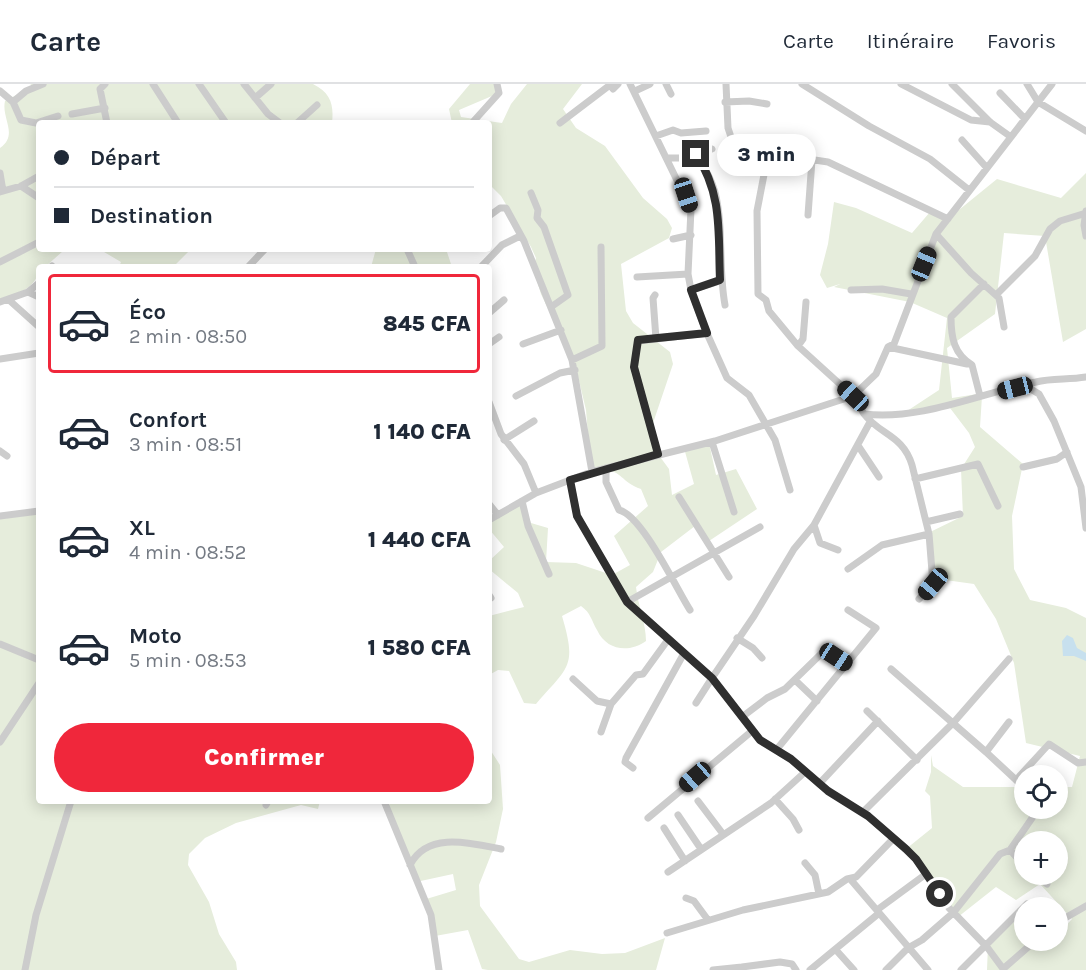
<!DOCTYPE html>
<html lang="fr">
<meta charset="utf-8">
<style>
:root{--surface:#fff;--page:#f2f2f3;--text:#1f2937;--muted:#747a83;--line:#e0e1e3;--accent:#f0273b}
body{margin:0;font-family:Karla,sans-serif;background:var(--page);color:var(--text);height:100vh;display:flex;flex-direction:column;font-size:22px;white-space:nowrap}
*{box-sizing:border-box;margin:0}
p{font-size:20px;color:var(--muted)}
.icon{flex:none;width:33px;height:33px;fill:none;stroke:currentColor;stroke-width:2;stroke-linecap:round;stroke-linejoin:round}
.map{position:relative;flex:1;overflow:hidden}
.details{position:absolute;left:36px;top:180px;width:456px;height:540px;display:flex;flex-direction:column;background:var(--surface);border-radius:6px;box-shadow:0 3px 15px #0003}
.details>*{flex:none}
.guide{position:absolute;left:36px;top:36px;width:456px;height:132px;border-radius:6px;box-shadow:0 3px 15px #0003;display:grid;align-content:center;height:132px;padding:0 18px;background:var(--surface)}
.fabs{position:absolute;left:1014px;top:681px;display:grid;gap:12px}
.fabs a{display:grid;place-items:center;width:54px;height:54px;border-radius:50%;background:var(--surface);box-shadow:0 3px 15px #0003;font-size:30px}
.end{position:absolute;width:27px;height:27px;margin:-14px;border:8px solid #2f2f2f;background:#fff;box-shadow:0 0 0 3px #fff}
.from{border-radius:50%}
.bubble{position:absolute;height:42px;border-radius:21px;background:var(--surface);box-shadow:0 3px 15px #0003;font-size:20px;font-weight:800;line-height:42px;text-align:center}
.car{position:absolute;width:18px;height:36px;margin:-18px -9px;border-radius:8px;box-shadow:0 0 4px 2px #0007;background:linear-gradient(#222 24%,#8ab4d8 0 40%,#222 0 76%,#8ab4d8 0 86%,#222 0)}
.guide b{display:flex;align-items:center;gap:21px;height:57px;font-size:22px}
.guide b+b{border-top:2px solid var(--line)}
.guide i{width:15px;height:15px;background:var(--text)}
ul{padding:10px 0 0;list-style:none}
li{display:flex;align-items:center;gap:18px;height:99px;margin:0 12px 9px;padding:0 6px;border:3px solid transparent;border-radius:6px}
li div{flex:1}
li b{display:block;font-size:22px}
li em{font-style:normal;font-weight:800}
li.selected{border-color:var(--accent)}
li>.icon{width:54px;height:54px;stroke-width:1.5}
.primary-button{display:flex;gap:12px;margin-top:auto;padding:12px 18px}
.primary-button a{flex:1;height:69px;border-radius:36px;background:var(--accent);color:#fff;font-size:24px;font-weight:800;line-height:69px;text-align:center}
header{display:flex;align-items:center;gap:36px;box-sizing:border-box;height:84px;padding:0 30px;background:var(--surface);border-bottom:2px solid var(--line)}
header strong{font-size:28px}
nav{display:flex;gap:33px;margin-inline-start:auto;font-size:21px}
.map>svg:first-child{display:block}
.green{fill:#e6eddc;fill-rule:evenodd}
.water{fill:#c7e0ee}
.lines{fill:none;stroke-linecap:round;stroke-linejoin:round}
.minor{stroke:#ccc;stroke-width:7}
.route{stroke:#2f2f2f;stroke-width:8}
</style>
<header>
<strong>Carte</strong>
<nav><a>Carte</a><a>Itinéraire</a><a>Favoris</a></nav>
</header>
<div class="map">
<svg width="1086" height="886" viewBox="0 0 1086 886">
<rect width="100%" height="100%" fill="#fff"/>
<path class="green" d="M30 0H313C331 9 334 21 332 39H39V165H78L63 167 45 183H39C39 203 16 211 0 217V64C19 51 1 34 5 17L33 2Z
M470 0H495L499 9 459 26 461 33 502 39 511 20 527 0H582L563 25 576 44 605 62 643 114 667 135 672 144 669 154 621 180 626 227 633 239 670 268 673 280 653 339 658 370 669 385 672 411 694 400 684 364 709 359 716 391 736 385 757 425 706 459 695 442 661 468 653 488 636 503C638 522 646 539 646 557 629 569 607 567 597 546 591 536 591 529 581 522L562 532C577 583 569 582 536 620L524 619 509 587 498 586 489 591V532L524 523 518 509 489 485V477L504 463 489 445V437L522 417 531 439 548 444 546 478 576 479 612 491 630 481 614 452 648 422 641 405C617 397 623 381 591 388L586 326 576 284 541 210 533 184 536 174 531 163 501 112 489 100V39H452L449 25Z
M1086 89V245L1063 258 1045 152 1004 149 995 230 947 264 952 314 1016 304 982 312 980 343 1023 380 1012 432 1014 485 1030 516 1066 524 1086 534V886H987L988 861 1024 829V856H1058V850L1072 835 1040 800 1016 816 996 803 958 833 906 765 932 744 930 712 925 707 931 688V671L933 682 963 703H1024V724H1058V703H1072L1080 672 1026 659 1014 579 996 535 974 500 938 495 926 450 963 432 961 385 975 363 969 349 947 320 907 327 939 306 947 234 910 218 834 203 840 200 827 204 820 191 828 160 834 118 856 124 912 149 930 128 949 134 997 95 1061 114ZM1024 758H1058V790H1024Z
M99 165H191L173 183H119L121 178Z
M376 165H446L452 183H371Z
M39 430V717H320L318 725 301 721 236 739 205 754 189 770 188 781 209 818 219 850 236 878 237 886H0V435Z
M489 643 491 667 500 681 503 725 496 758 479 801 480 822 519 875 529 878 570 866 602 870 625 869 665 854 656 886H488L482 885 468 846 435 852 423 816 456 806 453 790 416 798 387 721 401 717H489Z"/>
<path class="water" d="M1067 551 1073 554 1077 564 1086 569V577L1074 572H1063L1062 557Z"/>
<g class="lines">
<path class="minor" d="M105 0 100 5 107 39
M153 0 178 39
M199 0 226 39
M244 0 268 30 280 39
M630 0 691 125 688 190 691 206 705 245 727 294 749 311 775 356 790 406
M666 0 671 10
M726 0 728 44 735 65 743 69 775 70 828 78 948 135
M802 0 869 42 930 75 969 106
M901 0 971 36 990 38
M952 0 990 38 1011 53
M1027 0 1038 18 1086 47
M0 7 13 18 21 36 36 39 58 32
M635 7 650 0
M1000 9 1025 35
M255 14 271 0
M13 18 26 7 43 0
M725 18 749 17 767 20
M72 30 105 24
M297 39 317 21
M472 39 499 9 497 0
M560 39 610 1 613 5 618 0
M656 52 673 46 681 49 706 47
M962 56 987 84
M696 70C704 82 711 94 715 108 724 143 718 184 725 221
M768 70 757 127 758 210 766 216 769 227 798 262 853 312 864 330C921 337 981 309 1036 298 1052 294 1069 296 1086 293
M668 74H682L712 65
M0 89 3 107
M21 102 39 114
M0 108 21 102 39 92
M531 109 538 126 537 134 544 143 568 211 551 223
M1086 127 1084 141 1086 152
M808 131 812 76
M489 132 500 124H506L524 157 572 276 592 388
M936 150 971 189 999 214 1004 243
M673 155 691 151
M407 165 415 183
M0 178 39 158
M249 182 265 165
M51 183 52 182
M481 183 502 161 520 152
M637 193 688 190
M691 206 720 197
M851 206 882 205 911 210
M28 208 39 213
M655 211 653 214 656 255 638 257 634 283 658 370
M996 211 1035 172 1050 145 1060 137 1086 129
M9 216 39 243
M0 218 28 208 39 199
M489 229 504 216
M656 255 707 249
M489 260 499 253
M523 260 561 246
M798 262 803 255 806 218
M888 263 967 280
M0 275 39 269
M572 276 602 262 601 163
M1024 301 1039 310 1054 337 1081 403 1086 444
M516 312 560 289 575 286
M980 312 972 281C954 270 951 254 951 233L984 200
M489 318 501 350 524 380 536 409
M864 330C880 351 903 351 912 381L929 450 933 500 919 515
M504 356 534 337
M712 358 734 428
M859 363 879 393
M0 367 7 372
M1023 383 1057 375 1067 368
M606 384V398L619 426C642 431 676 504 690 526
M915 395 978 380 998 422
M570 396 577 432 627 518 712 594 696 619
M679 413 729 493
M522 417 528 442 549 490
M489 420 498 431
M0 432 39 427
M489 436 536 409 591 388 715 357 853 312 876 290 888 263 894 260 936 150 1052 0
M926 438 960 430
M814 441 794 465 754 532 712 594 760 656 791 675 828 707 868 732 916 775 949 824 987 863 1004 886
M838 466 820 459 814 441 870 338
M848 485 882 461 929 450
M489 511 491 514
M627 518 760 443
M737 554 753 564 762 574
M0 560 39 576
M891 585 986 668 1009 638
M573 595 597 617 611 620
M795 596 817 617
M867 627 917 676
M742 633 767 614 785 605 824 567 848 580
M601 648 611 620 636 591 643 590 667 557
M0 658 39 599
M777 665 876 544 848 526
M986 668 1016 696 1049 660 1078 679 1086 678
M633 684 625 678 626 674 683 571
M1016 696 1024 703
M819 700 878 637
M775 715 793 735 799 746
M384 717 431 831 439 886
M698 717 723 750
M266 721 268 717
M863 728 954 638 1009 575
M678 731 701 765
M648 734 752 647
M664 744 685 777
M1010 766 1024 781
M805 779 815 791 819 810
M410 781C427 747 471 759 501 765
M668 788 771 719 805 688
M1034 790 1047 800
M851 796 928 886
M686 814 694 817 708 836
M877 826 926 790
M1058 838 1086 822
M667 849 743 826 828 808 847 795 856 793 893 755
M836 866 854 886
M1003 885 1036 856
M25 886 36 831 71 717
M713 886 742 883
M743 886 742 883 780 878 792 880 796 886
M810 886 878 830
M886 886 908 864 922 856 953 829 1000 770 1010 766 1039 724
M961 886 1027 820"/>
</g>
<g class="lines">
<path class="route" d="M696 70C723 111 718 149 720 196L691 206 707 249 638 256 634 283 658 370 570 396 577 432 627 518 712 594 760 656 791 675 828 707 868 732 906 765 916 775 940 810"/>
</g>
</svg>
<div class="fabs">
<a><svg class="icon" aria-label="locate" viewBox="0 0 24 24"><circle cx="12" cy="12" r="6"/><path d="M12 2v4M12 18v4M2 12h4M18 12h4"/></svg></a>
<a>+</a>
<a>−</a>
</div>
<i class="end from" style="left:940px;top:810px"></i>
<i class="end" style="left:696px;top:70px"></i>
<div class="bubble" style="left:717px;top:50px;width:99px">3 min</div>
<i class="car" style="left:686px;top:111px;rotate:162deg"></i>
<i class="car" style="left:924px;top:180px;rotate:22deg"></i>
<i class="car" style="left:1015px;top:304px;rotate:256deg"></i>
<i class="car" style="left:853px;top:312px;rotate:313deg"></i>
<i class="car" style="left:933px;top:500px;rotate:220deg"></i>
<i class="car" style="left:836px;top:573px;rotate:123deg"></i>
<i class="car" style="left:695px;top:693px;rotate:229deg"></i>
<div class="guide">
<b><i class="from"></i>Départ</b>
<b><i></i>Destination</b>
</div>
<section class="details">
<ul>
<li class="selected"><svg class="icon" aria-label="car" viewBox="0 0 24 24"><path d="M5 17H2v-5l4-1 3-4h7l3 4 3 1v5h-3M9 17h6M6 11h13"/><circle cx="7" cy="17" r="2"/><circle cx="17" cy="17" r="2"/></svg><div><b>Éco</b><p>2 min · 08:50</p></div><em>845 CFA</em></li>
<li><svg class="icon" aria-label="car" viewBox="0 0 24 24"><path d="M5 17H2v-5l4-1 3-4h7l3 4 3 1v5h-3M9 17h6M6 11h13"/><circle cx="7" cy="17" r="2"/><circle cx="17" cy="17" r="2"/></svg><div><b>Confort</b><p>3 min · 08:51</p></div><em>1 140 CFA</em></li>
<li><svg class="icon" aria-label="car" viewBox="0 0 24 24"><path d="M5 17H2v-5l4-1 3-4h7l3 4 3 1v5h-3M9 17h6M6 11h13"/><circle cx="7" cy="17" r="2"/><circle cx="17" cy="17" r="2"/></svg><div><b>XL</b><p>4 min · 08:52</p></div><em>1 440 CFA</em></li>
<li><svg class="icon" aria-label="car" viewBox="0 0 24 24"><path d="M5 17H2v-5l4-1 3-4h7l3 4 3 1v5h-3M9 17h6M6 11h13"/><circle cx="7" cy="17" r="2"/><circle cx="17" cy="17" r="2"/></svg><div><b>Moto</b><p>5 min · 08:53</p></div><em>1 580 CFA</em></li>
</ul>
<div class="primary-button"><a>Confirmer</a></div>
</section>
</div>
